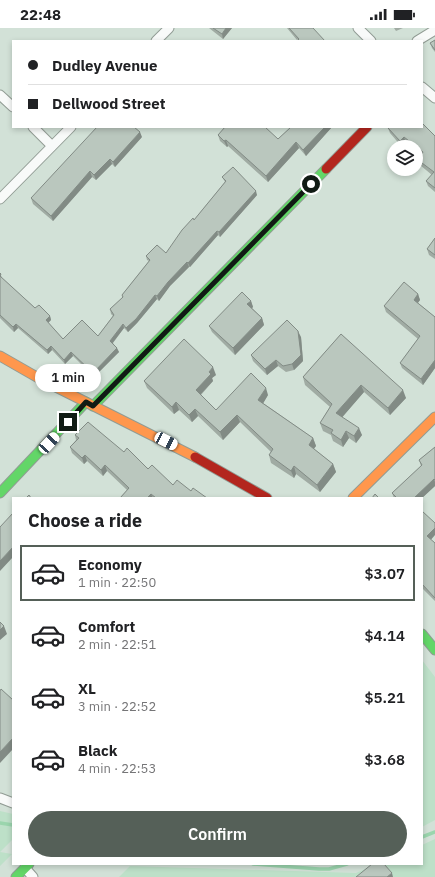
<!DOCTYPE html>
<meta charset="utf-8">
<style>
:root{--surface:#fff;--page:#f6f6f6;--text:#202124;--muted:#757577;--line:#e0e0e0;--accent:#556058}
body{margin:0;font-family:"IBM Plex Sans",sans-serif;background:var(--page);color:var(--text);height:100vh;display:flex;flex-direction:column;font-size:15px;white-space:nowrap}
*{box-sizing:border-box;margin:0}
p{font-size:13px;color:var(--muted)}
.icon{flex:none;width:22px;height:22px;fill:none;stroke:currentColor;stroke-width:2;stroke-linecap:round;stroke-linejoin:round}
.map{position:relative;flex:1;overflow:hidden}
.drawer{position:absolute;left:12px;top:469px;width:411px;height:368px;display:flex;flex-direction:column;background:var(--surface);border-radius:0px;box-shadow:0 2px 6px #0003}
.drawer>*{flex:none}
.banner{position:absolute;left:12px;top:12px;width:411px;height:88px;border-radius:0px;box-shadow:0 2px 6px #0003;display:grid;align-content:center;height:88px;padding:0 16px;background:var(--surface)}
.controls{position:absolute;left:387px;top:112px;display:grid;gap:8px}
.controls a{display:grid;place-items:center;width:36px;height:36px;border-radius:50%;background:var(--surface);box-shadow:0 2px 6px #0003;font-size:20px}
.end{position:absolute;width:18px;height:18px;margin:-9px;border:5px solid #111b14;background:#fff;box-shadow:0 0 0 2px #fff}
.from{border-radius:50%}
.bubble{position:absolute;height:28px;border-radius:14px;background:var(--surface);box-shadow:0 2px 6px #0003;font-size:13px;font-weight:600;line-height:28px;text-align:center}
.car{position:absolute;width:12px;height:24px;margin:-12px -6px;border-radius:5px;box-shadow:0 0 3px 1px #0007;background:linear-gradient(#fff 24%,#345 0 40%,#fff 0 76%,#345 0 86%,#fff 0)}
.banner b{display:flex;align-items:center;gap:14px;height:38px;font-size:15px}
.banner b+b{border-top:1px solid var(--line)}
.banner i{width:10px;height:10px;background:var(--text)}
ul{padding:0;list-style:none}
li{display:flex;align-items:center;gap:12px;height:56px;margin:0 8px 6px;padding:0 8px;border:2px solid transparent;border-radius:0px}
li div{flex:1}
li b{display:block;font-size:15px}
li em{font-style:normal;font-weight:600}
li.on{border-color:var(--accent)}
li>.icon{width:36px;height:36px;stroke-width:1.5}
h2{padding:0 16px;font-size:18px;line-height:48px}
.action{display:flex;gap:8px;margin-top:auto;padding:8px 16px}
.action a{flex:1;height:46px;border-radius:24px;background:var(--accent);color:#fff;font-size:16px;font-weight:600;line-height:46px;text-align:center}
.status{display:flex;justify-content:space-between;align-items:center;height:28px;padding:0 20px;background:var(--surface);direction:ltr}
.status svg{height:11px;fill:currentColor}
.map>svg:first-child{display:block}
.green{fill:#bde0c8}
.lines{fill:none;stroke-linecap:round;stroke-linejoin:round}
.stream{stroke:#9ad5ad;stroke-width:3.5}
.street-casing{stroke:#919c94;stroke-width:11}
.fast-casing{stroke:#919c94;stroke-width:11}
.slow-casing{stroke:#919c94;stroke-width:11}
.jam-casing{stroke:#919c94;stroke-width:11}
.street{stroke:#f8faf9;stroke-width:9}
.fast{stroke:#63d668;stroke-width:9}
.slow{stroke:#ff974d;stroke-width:9}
.jam{stroke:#b3261e;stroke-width:9}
.wall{fill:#a0aba3}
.shaded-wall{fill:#828b85}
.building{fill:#bac7be;stroke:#828b85}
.route{stroke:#111b14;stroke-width:5}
</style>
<div class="status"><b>22:48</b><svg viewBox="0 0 49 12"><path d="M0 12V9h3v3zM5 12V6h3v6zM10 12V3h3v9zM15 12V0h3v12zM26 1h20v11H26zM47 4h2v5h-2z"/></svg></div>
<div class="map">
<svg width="435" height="849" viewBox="0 0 435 849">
<rect width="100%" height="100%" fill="#d2e1d7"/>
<path class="green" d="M422 632 435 649V792L422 799Z
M0 783 13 786V811L0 824 12 826 0 838Z
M435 811V849H119L130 838 356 845 377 836H422V817Z"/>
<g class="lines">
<path class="stream" d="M0 795 13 797
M422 809 435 804
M253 836 319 841H329L347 836"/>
<defs>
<path id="street" d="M358 0 371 13
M156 13 169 0
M417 13 435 2
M422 59 435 70
M0 67 13 79
M33 99 52 118
M0 171 71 99
M0 770 13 775
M25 840 33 849"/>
<path id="fast" d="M93 378 326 141
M0 465 86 374
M422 606 435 622
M16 849 29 836"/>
<path id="slow" d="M0 328 42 352 195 429
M353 470 435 389"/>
<path id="jam" d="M326 141 367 99
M195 429 267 470"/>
</defs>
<use href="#street" class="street-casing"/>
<use href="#fast" class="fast-casing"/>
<use href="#slow" class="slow-casing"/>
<use href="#jam" class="jam-casing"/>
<use href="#street" class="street"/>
<use href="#fast" class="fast"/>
<use href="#slow" class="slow"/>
<use href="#jam" class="jam"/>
</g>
<path class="wall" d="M209 0H232L223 11Z
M287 0H313L297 12Z
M394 0H403L396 3Z
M435 12V24L432 20 430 15Z
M291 99H332L306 128 299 120 268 154 228 118 227 119 220 113 218 107 278 111Z
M388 100 432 105 435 108V164L428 158 426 153 432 147 420 137 418 132 421 127 416 123V119H411L406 115 402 119 390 105Z
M142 109 115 139 112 136 96 152 92 149 53 193 33 176 31 170Z
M222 149 257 167 220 209 218 207 190 239H189L170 258 159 273 157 271 137 295 128 304 124 300 113 315 119 324 94 349 73 328 65 336 52 322 48 326 18 300 14 304 0 290V245L2 250 35 280 50 288 51 292 48 295 63 311 98 308 113 288 111 286 110 281 122 270V267L149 233 147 232 146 228 166 225 194 192 225 154Z
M435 210V231L429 227 427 221Z
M418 266 420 272 418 275 435 289V340L423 357 402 340 400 335 418 311 386 284 384 278Z
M251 273 253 279 252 280 262 290 264 297 235 327 212 304 209 298Z
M341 306 406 370 390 387 364 364 342 389 362 407 356 415 349 410 343 419 333 413 331 407 323 403 320 395 330 379 305 357 303 349Z
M301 309 303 333 294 342 286 344 278 338 267 347 253 333 251 327Z
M216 347 212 350 213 353 201 367 216 382 268 367 263 375 313 410 316 418 314 421 333 436 336 444 320 464 296 446 294 450 271 435 269 427 271 424 240 394 223 412 198 388 192 394 179 382 174 386 147 360 144 353Z
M75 407 124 424 173 457 191 463 207 470H120L127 462 107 443 103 448 87 433 84 436 72 425 70 419 76 412Z
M435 419V458L422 470H394L392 465 421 438 419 432Z
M422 483 431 512 435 515V573L422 560Z"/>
<path class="shaded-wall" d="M226 0H232L223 11 222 6Z
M325 99H332L306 128 303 122Z
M140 104 142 109 115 139 113 134Z
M404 109 406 115 402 119 400 113Z
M226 112 228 118 227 119 224 113Z
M296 114 299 120 268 154 266 148Z
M110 131 112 136 96 152 94 147Z
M90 143 92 149 53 193 51 188Z
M256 163 257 167 220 209 219 204Z
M217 203 218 207 190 239 188 235Z
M187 234 189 239 170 258 159 273 157 268 168 254Z
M418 266 420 272 416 277 414 272Z
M155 267 157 271 137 295 128 304 126 300Z
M251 273 253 279 250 282 247 276Z
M50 288 51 292 47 296 46 292Z
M262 290 264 297 235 327 233 320Z
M16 296 18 300 14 304 13 299Z
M123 296 124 300 111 317 110 313Z
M298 303 301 309 303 333 294 342 292 336Z
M51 318 52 322 48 326 47 322Z
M117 320 119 324 94 349 93 345Z
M71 324 73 328 65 336 64 332Z
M276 332 278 338 267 347 265 341Z
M435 332V340L423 357 421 351Z
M213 339 216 347 212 350 213 353 198 369 196 362 209 344Z
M361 357 364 364 339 393 336 385Z
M266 360 268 367 261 379 258 372Z
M403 362 406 370 390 387 388 380Z
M176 374 179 382 174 386 172 379Z
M195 381 198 388 192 394 189 387Z
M237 387 240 394 223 412 220 404Z
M359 400 362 407 356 415 354 408Z
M346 403 349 410 343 419 341 412Z
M313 410 316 418 311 424 309 417Z
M85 427 87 433 84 436 82 430Z
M333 436 336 444 320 464 317 457Z
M105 437 107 443 103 448 101 442Z
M294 438 296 446 294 450 291 443Z
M434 451 435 454V458L422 470H414Z
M151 466 153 470H147Z
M435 500V507L429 514 427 508Z
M13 519V529L0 543V533Z
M4 598 7 606 0 612V602Z
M13 710V721L0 735V724Z
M392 845 393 849H387Z"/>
<path class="building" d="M213 0H226L222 6Z
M289 0H313L325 13H297L299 11Z
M435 12V22L430 15Z
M422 95 435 108V160L426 153 434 144 418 132 423 124 404 109 400 113 388 100V99H422Z
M97 99H134L140 104 113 134 110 131 94 147 90 143 51 188 31 170Z
M225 99H265L278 111 291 99H325L303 122 296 114 266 148 226 112 224 113 218 107Z
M233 139 256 163 219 204 217 203 188 235 187 234 168 254 157 268 155 267 136 291 126 300 123 296 110 313 117 320 93 345 71 324 64 332 51 318 47 322 16 296 13 299 0 287V245L1 246 0 248 35 280 39 277 50 288 46 292 63 311 82 292 98 308 114 287 110 281 123 269 122 267 150 232 146 228 157 217 166 225 182 202 193 190 194 192 226 153 222 149Z
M435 210V227L427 221Z
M404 254 418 266 414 272 435 289V332L421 351 400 335 420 308 384 278Z
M242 264 251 273 247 276 262 290 233 320 209 298Z
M287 292 298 303 301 327 292 336 283 338 276 332 265 341 251 327Z
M341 306 403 362 388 380 361 357 336 385 359 400 354 408 346 403 341 412 331 405 333 402 320 395 332 376 303 349Z
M184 311 213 339 209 344 211 346 196 362 216 382 251 345 266 360 258 372 313 410 309 417 333 436 317 457 294 438 291 443 269 427 273 421 237 387 220 404 195 381 189 387 176 374 172 379 144 353Z
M88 394 124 424 127 420 148 441 152 437 173 457 177 452 191 463 193 460 207 470H156L151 466 147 470H120L129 460 105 437 101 442 85 427 82 430 70 419 79 410 75 407Z
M435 419V452L434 451 414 470H397L392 465 422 437 419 432Z
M375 466 379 470H372Z
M29 467 31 470H26Z
M422 483 435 495V500L427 508 435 515V570L422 556Z
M13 485V519L0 533V499Z
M0 594 4 598 0 602Z
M1 661 13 672V710L0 724V663Z
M372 836H384L392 845 387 849H356Z"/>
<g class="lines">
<path class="route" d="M68 394 86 374 93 378 311 156"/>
</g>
</svg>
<div class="controls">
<a><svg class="icon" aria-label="layers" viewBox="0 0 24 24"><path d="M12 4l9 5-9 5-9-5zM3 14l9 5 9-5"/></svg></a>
</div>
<i class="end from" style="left:311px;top:156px"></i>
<i class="end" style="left:68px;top:394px"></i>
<div class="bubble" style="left:35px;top:336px;width:66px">1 min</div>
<i class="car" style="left:166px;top:413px;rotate:117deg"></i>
<i class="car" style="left:49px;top:415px;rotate:43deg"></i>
<div class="banner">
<b><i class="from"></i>Dudley Avenue</b>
<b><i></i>Dellwood Street</b>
</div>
<section class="drawer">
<h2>Choose a ride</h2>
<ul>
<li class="on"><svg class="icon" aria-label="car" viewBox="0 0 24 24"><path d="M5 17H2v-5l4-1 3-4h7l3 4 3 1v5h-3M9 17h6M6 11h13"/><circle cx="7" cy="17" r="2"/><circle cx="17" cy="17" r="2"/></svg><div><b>Economy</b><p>1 min · 22:50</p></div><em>$3.07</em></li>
<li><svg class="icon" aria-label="car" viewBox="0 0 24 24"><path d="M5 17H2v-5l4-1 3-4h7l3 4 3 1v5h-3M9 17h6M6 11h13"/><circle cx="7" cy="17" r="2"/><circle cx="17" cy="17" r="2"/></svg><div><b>Comfort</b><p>2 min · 22:51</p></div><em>$4.14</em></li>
<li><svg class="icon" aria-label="car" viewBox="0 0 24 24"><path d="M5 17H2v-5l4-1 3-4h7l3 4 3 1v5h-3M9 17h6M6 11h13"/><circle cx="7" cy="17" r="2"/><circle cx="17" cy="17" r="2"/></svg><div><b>XL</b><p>3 min · 22:52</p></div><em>$5.21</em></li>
<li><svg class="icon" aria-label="car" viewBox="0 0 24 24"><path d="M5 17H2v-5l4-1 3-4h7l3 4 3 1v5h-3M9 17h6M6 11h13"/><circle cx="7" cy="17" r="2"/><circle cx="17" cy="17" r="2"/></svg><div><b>Black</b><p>4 min · 22:53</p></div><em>$3.68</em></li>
</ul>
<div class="action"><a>Confirm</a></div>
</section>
</div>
